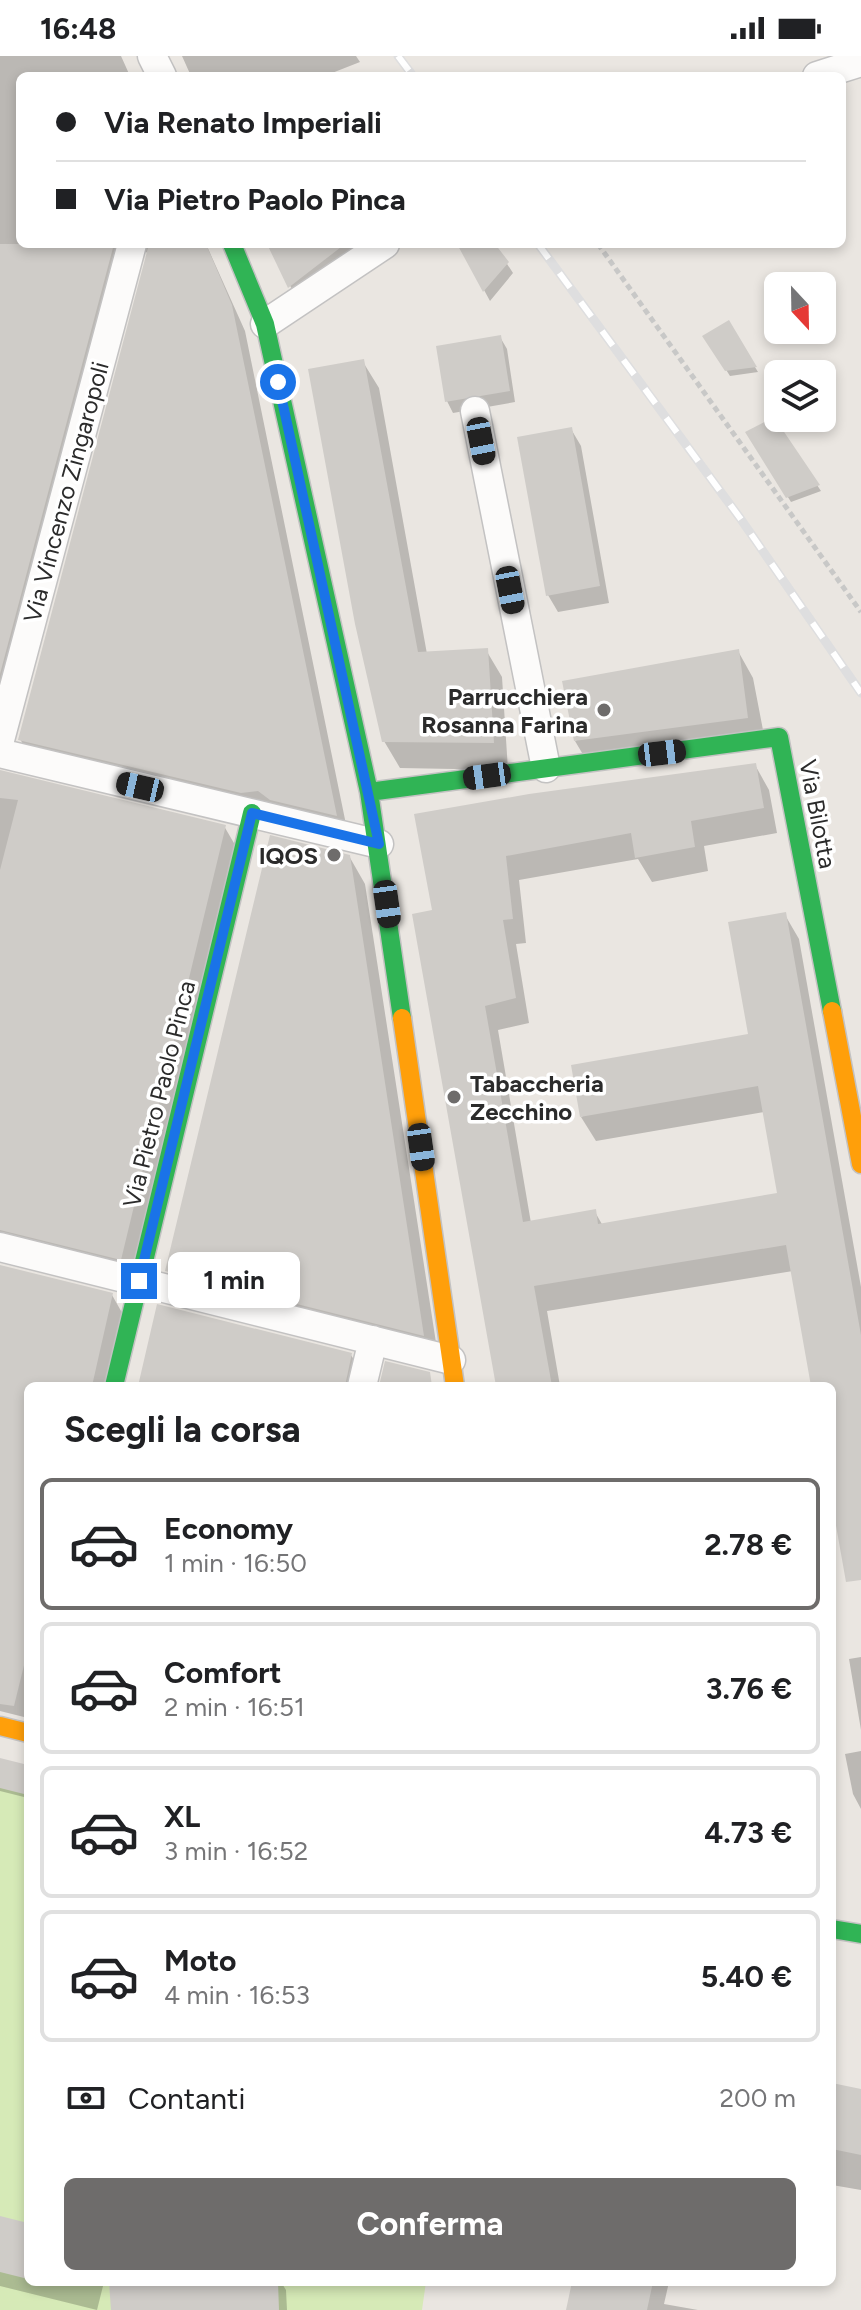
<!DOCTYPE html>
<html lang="it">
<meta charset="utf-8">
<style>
:root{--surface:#fff;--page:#f2f2f2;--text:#202124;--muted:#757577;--line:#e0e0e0;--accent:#6e6c6b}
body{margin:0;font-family:Figtree,sans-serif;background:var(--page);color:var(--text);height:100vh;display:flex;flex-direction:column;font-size:30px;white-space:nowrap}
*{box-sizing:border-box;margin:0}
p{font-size:26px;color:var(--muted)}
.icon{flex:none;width:44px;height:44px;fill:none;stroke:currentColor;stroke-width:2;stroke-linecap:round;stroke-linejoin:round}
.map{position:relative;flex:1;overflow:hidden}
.side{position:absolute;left:24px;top:1326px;width:812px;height:904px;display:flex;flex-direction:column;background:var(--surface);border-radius:12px;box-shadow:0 4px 12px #0003}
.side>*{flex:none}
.hud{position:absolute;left:16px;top:16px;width:830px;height:176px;border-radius:12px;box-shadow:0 4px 12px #0003;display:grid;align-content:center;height:176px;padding:0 40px;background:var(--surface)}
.needle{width:52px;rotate:158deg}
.tools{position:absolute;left:764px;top:216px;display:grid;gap:16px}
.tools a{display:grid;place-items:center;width:72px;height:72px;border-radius:12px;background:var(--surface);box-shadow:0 4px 12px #0003;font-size:40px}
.end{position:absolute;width:36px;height:36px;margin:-18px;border:10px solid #1a73e8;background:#fff;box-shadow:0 0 0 4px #fff}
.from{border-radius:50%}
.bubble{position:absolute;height:56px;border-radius:12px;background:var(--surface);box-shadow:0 4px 12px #0003;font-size:26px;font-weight:700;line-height:56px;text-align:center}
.car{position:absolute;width:24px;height:48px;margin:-24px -12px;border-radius:10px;box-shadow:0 0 6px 2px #0007;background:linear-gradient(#222 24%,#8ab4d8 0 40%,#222 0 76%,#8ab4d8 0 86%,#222 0)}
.hud b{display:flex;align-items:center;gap:28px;height:76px;font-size:30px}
.hud b+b{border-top:2px solid var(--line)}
.hud i{width:20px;height:20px;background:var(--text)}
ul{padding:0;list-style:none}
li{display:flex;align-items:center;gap:24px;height:132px;margin:0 16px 12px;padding:0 24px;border:4px solid var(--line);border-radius:12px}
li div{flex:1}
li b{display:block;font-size:30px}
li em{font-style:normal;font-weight:700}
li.current{border-color:var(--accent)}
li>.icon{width:72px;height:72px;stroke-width:1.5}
h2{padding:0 40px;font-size:36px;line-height:96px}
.pay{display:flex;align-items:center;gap:20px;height:88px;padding:0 40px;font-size:30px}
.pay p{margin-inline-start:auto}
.cta{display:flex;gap:16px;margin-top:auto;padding:16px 40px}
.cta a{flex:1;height:92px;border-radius:12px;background:var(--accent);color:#fff;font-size:32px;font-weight:700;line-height:92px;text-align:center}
.status{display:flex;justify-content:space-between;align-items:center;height:56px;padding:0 40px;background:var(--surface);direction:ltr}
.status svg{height:22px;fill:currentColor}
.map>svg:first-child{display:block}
.pitch{fill:#d6eab7}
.shadow{fill:#0003}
.building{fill:#cfccc8}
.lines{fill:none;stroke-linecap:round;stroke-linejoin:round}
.street-casing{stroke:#c3c2c2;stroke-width:31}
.fast-casing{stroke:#c3c2c2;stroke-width:21}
.slow-casing{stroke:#c3c2c2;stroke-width:21}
.path{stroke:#c8c8c7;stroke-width:5;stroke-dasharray:6 4;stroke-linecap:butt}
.street{stroke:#fcfbfa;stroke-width:28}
.fast{stroke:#30b455;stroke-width:18}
.slow{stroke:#ff9f0a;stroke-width:18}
.rail-casing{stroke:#dededf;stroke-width:9}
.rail{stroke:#fff;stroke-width:6;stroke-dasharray:18;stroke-linecap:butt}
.route{stroke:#1a73e8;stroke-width:10}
.poi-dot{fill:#6e6c6b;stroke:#fff;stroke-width:3}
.labels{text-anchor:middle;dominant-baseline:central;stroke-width:7;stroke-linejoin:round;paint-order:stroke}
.street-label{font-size:24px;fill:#2b2b2b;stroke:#fff}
.poi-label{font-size:24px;font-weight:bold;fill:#2b2b2b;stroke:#fff;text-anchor:end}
</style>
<div class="status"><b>16:48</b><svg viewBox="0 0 49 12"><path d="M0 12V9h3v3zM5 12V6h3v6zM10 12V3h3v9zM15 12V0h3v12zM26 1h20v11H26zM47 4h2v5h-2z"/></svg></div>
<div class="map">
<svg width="861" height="2254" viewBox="0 0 861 2254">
<rect width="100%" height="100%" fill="#eae6e1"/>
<path class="pitch" d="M0 1723 28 1731V2226H426L422 2254H0Z"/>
<path class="shadow" d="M0 0H121L130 20H20V188H206L245 275 349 783 34 707 20 683 149 197 141 195 0 690Z
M182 0H356L360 6 332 17 333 20H191Z
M269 188H397L303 255Z
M459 188H494L513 217 490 245Z
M728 267 758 316 730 320 708 285Z
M500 281 507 293 515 346 453 357 447 345Z
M363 306 379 332 427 598 486 594 502 621 508 714 400 712 384 685Z
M773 363 821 435 791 446 748 377Z
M571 373 581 390 609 547 558 556 548 539Z
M738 595 753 622 763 674 591 712 575 685Z
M755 709 769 734 777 777 704 790 708 815 652 826 638 803 519 824 526 887 516 888 529 967 498 974 531 1167 595 1156 603 1170 779 1139 764 1056 596 1085 581 1061 750 980 785 859 799 883 861 1231V1497L832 1439V1330H813L793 1215 547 1255 560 1330H498L434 856 417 760Z
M0 717 224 770 238 794 134 1227 1 1202 0 1207Z
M349 800 365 828 439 1306 183 1242 168 1215Z
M0 1211 112 1239 125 1262 109 1330H28V1662L0 1655Z
M351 1299 365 1322 364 1330H140Z
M861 1601V1674L849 1603Z
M861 1695V1753L853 1738 845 1698Z
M0 1704 28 1711V1742L0 1735Z
M832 2029 861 2035V2134L832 2129Z
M0 2162 28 2169V2226H104L97 2254 0 2230Z
M129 2226H281L286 2234 287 2254H113Z
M574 2226H669L664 2248 698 2254H568Z"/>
<path class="building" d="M0 188H114L0 618Z
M149 188H206L232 249 337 760 270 744 258 735 241 737 18 684Z
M267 188H345L288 232Z
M457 188H495L509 206 483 236Z
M729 264 757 311 725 315 702 280Z
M501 279 510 335 445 346 436 290Z
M364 303 418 596 488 592 494 687 382 686 355 568 308 313Z
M774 361 820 429 786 442 745 376Z
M572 371 600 530 546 540 517 381Z
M739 593 748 662 574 685 562 625Z
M756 707 764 752 691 765 695 791 635 802 631 777 506 800 513 863 503 864 516 942 485 950 523 1166 596 1153 598 1168 777 1137 758 1030 580 1061 571 1009 748 978 728 866 786 856 861 1279V1524L846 1526 832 1447V1330H811L786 1189 534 1230 552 1330H496L412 858 432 854 414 758 529 738Z
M0 714 226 769 121 1204 0 1174V814L18 744 0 742Z
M270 779 350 799 424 1280 165 1215Z
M0 1209 113 1237 92 1330H28V1593L14 1650 0 1648Z
M157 1248 352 1297 345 1330H138Z
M385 1305 430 1316 432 1330H379Z
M0 1702 28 1709V1739L0 1732Z
M832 2027 861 2033V2099L832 2093Z
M0 2160 28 2167V2223L0 2216Z
M109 2226H278L279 2254H111Z
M572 2226H653L647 2254H566Z"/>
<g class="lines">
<defs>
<path id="street" d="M152 0 162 20
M817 20 861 6
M265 268 385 188
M475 355 546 712
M0 684 132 188
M0 697 379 788
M0 1191 451 1304
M362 1330 373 1284"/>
<path id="fast" d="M232 188 265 268 369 736 402 962
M369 736 779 681 832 955
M114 1330 252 757
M832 1873 861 1878"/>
<path id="slow" d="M832 955 861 1108
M402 962 455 1330
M0 1670 28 1677"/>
</defs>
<use href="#street" class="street-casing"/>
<use href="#fast" class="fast-casing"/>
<use href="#slow" class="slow-casing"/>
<path class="path" d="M598 188 861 556"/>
<use href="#street" class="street"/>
<use href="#fast" class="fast"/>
<use href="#slow" class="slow"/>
<defs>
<path id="rail" d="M398 0 413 20
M538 188 740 462 861 637"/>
</defs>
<use href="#rail" class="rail-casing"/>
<use href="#rail" class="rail"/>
</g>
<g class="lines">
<path class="route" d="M139 1225 252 757 379 788 278 326"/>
</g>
<g class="poi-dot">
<circle cx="604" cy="654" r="8"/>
<circle cx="334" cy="799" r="8"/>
<circle cx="454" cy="1041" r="8"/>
</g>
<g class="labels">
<g class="street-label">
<text transform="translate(66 436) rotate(-75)">Via Vincenzo Zingaropoli</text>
<text transform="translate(818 758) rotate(79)">Via Bilotta</text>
<text transform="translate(159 1038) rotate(-76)">Via Pietro Paolo Pinca</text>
</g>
<g class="poi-label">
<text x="588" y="640">Parrucchiera<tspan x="588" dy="28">Rosanna Farina</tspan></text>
<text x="318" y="799">IQOS</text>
<text x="470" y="1027" text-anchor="start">Tabaccheria<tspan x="470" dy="28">Zecchino</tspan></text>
</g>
</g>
</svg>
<div class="tools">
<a><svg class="needle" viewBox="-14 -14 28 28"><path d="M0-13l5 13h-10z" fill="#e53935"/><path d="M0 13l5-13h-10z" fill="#757577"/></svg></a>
<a><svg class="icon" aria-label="layers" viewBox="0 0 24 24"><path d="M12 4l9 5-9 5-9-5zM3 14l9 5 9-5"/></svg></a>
</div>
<i class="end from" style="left:278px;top:326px"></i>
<i class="end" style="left:139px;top:1225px"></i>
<div class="bubble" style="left:168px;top:1196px;width:132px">1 min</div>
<i class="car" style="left:481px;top:385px;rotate:169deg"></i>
<i class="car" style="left:510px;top:534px;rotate:169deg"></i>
<i class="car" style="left:662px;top:697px;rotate:83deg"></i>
<i class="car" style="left:487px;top:720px;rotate:262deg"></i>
<i class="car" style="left:140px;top:731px;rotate:283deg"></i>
<i class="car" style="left:387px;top:848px;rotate:172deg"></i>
<i class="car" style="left:421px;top:1091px;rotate:172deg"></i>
<div class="hud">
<b><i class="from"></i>Via Renato Imperiali</b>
<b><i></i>Via Pietro Paolo Pinca</b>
</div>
<section class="side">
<h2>Scegli la corsa</h2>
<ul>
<li class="current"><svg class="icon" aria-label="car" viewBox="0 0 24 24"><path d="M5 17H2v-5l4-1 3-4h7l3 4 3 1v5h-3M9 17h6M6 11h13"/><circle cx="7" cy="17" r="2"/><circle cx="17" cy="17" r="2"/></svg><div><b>Economy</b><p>1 min · 16:50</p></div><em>2.78 €</em></li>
<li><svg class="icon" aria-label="car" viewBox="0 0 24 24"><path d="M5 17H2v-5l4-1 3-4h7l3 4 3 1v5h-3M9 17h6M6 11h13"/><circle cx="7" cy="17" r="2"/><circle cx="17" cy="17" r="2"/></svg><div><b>Comfort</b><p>2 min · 16:51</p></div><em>3.76 €</em></li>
<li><svg class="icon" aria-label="car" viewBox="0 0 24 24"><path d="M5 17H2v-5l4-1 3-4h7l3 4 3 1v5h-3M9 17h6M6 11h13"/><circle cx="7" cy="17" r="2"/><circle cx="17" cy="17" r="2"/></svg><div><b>XL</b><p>3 min · 16:52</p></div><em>4.73 €</em></li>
<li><svg class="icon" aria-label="car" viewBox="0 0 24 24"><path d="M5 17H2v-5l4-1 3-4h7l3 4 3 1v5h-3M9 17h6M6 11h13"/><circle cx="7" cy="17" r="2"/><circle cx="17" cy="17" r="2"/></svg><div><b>Moto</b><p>4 min · 16:53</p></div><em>5.40 €</em></li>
</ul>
<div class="pay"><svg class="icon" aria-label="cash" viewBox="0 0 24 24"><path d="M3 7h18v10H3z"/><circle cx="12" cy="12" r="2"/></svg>Contanti<p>200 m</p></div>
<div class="cta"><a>Conferma</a></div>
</section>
</div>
